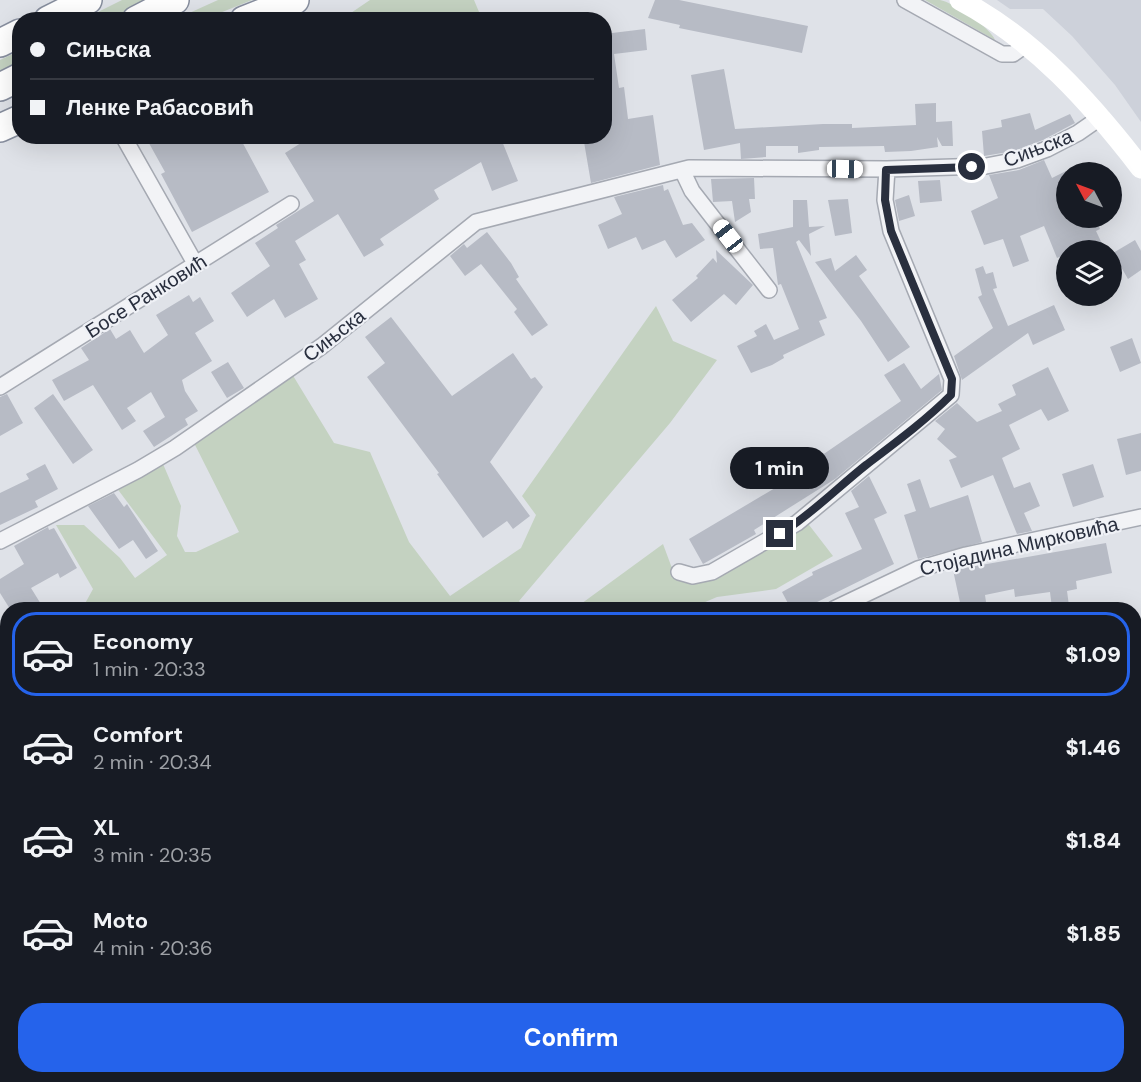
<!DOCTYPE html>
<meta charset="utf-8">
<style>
:root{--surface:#171b24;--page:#242831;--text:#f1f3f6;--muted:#9ea1a6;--line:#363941;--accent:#2563eb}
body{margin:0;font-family:"DM Sans",sans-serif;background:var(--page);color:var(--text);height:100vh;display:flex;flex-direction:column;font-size:22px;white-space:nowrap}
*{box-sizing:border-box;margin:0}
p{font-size:20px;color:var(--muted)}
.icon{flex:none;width:33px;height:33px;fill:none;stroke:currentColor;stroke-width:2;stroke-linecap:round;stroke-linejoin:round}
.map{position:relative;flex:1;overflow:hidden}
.details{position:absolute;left:0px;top:602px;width:1142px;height:482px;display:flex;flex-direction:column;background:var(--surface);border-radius:24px 24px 0 0;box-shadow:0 6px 24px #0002}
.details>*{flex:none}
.banner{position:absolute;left:12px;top:12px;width:600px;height:132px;border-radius:24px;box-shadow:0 6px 24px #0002;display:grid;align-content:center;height:132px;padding:0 18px;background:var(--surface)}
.needle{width:39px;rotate:311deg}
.buttons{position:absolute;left:1056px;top:162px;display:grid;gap:12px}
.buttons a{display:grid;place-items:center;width:66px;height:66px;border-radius:50%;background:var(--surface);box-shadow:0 6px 24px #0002;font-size:30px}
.end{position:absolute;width:27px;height:27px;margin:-14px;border:8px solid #292f3e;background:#fff;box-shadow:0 0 0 3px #fff}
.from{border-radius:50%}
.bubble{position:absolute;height:42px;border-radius:21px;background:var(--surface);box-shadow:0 6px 24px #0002;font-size:20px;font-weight:800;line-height:42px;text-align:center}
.car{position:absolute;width:18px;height:36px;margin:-18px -9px;border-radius:8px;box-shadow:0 0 4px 2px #0007;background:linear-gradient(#fff 24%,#345 0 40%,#fff 0 76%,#345 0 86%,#fff 0)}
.banner b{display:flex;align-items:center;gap:21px;height:57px;font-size:22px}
.banner b+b{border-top:2px solid var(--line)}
.banner i{width:15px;height:15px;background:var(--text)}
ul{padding:10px 0 0;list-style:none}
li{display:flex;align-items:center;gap:18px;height:84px;margin:0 12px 9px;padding:0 6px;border:3px solid transparent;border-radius:24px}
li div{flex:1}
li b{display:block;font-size:22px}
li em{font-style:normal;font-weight:800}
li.current{border-color:var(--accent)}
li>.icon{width:54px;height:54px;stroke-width:1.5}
.action{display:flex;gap:12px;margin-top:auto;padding:12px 18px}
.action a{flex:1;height:69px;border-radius:24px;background:var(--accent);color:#fff;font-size:24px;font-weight:800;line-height:69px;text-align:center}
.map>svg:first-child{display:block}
.built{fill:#cdd1da}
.green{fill:#c4d2c1}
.building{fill:#b7bbc5}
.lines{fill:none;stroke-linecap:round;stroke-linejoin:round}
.street-casing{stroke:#a5a9b2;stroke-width:18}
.highway-casing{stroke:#878e9e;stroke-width:30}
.street{stroke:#f2f3f6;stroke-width:15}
.secondary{stroke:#fff;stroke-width:21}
.highway{stroke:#fff;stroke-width:27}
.route{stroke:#292f3e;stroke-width:8}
.labels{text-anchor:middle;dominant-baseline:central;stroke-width:4.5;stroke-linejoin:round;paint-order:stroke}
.street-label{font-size:20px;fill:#292f3e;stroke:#eff1f6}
</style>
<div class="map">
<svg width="1141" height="1082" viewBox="0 0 1141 1082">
<rect width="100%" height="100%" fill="#dfe2e8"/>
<path class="built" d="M997 0H1141V122L1115 85 1072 36 1043 9H1010Z"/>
<path class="green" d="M122 0H161L118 19 82 20Z
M218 0H252L205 19H176Z
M370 0H474L482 19H342Z
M925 0C930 0 935 0 940 0 953 2 991 28 995 40Z
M19 51V69L0 79V60Z
M656 306 673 341 717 360 670 423 519 601 526 609H82L93 589 56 525H84L120 558 135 578 167 555 113 483 160 457 181 506 177 536 185 552H196L239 532 190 435 289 369 334 443 370 452 409 542 450 596 521 548 536 515 522 496Z
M806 521 833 556 776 589 717 597 689 609H574L663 544 676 579 703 576Z
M0 640 7 643V762L0 732Z
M1141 644V958L1134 962V646Z
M7 763 8 1016 0 1020V768Z
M825 1076H900L887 1082H820Z"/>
<path class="building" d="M655 0H679L808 26 802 53 679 28 680 25 648 18Z
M645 29 647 50 614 54 619 88 624 87 628 119 653 115 660 165 591 183 583 136H604V34Z
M724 69 735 129 823 124H852V128L916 125 915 104 936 103V122L952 121 953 146H942L937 137 938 147 911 151 885 152 884 146 819 147V150L798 153V146H766V157L741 159 740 143 704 150 691 75Z
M1030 113 1035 130 1070 114 1075 123 1043 140 1014 151 984 156 982 131 1002 127 1001 120Z
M145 136H239L269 192 192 232 161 174 165 172Z
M312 136H500L518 181 492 191 481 162 434 190 439 199 380 239 384 245 364 257 338 214 295 241 306 260 299 264 318 299 285 318 274 299 247 317 231 293 270 266 255 243 278 228 276 225 314 201 285 153Z
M1044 160 1052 178 1066 171V218H1095L1100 229 1096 231 1105 250H1066V254L1057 258 1044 226 1020 236 1029 261 1013 267 1003 239 984 245 971 211 998 198 989 175 1019 170Z
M754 178 755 199H749L751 212 735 222 732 201 713 202 711 179Z
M940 180 942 201 920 203 918 181Z
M663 185 664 191 668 189 683 225 692 223 705 240 676 258 665 240 642 250 636 237 608 249 598 225 622 214 614 197Z
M909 195 915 216 899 221 895 200Z
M848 199 852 233 835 236 828 200Z
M793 200H807L809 227 825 226 809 234 811 256 799 240 796 242 827 318 819 321 825 335 783 355 784 358 772 365 751 373 737 346 757 336 754 331 766 324 774 340 799 329 781 284 778 285 773 248 760 249 758 234 793 227Z
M487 232 511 263 519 277 516 279 548 325 532 336 514 312 517 309 481 264 465 276 450 256 464 244 467 248Z
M1135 240 1141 251V270L1128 279 1113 253Z
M716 250 753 285 736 305 724 294 691 322 672 300 698 278 696 276 713 258 717 263Z
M856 255 867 270 859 276 910 347 888 362 861 321 815 262 831 258 835 271Z
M983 266 986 274 993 272 997 288 993 289 1008 326 1054 305 1065 330 1033 345 1028 333 962 380 954 356 993 328 978 297 982 295 975 269Z
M189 295 193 302 200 297 214 321 195 333 212 361 182 380 185 391 198 411 185 419 188 425 154 447 143 431 165 417 151 392 127 408 136 421 122 430 93 385 64 401 52 380 89 360 81 348 110 329 116 339 130 330 144 353 168 335 156 315Z
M391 317 452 396 513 353 531 379 535 377 543 387 490 462 530 516 513 529 507 521 483 538 437 474 439 473 367 377 385 363 365 337Z
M1132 338 1141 363 1120 372 1110 347Z
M228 362 244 388 227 398 211 372Z
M904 363 921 389 939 374 942 390 835 479 754 530 756 534 703 564 689 539 797 475 796 473 901 401 884 375Z
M1048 367 1069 411 1048 421 1041 409 1009 425 1020 449 1002 458 1014 488 1030 482 1040 506 1024 513 1032 531 1017 534 993 475 961 488 949 460 957 457 937 439 945 429 935 421 957 403 977 422 1002 411 998 404 1016 395 1012 385Z
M7 394 23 423 0 436V397Z
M53 394 93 450 73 464 34 408Z
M1141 433V471L1126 475 1117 439Z
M45 464 58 489 35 501 38 507 0 525V493L29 479 26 474Z
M1093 464 1104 497 1073 507 1062 474Z
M869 476 887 513 874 519 894 564 803 609H791L782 592 813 575 812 572 862 549 845 513 859 507 851 491Z
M920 479 930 508 968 495 982 542 918 559 904 515 916 511 907 484Z
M114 493 124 507 127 504 158 551 146 559 133 540 119 549 88 506Z
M48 527 49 530 54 528 77 568 60 578 58 573 31 588 44 609H10L0 593V579L24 564 14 546Z
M1106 543 1112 573 1076 581 1077 589 1067 591 1069 606 1052 608 1050 592 1015 597 1014 589 985 595 986 602 961 607 953 570Z"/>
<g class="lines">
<defs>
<path id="street" d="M905 0 1002 54H1013L1027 44
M123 136 196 265
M682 170 692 191 769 290
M0 387 291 204
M0 541 138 470 175 448 322 346 476 222 689 168 887 169 986 166 1017 160 1047 149 1078 133 1101 117
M679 572 693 576 712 572 797 523 951 395 952 379 891 231 885 200 887 169
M834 609 918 569 966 555 1141 517
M1134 985 1141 982
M613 1076 616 1082
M141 1082 152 1076
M465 1082 478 1076
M820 1082 825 1076
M936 1082 949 1076"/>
<path id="highway" d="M48 20 88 0
M136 20 175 0
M244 20 295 0
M0 43 20 33
M0 87 20 77
M0 128 20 119"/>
</defs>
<use href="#street" class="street-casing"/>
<use href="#highway" class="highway-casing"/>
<use href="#street" class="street"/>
<path class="secondary" d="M960 0C1034 39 1091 103 1141 168"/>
<use href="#highway" class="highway"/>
</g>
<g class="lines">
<path class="route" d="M780 534C812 514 837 488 866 465 895 443 925 421 951 395L952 379 891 231 885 200 886 170 972 167"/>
</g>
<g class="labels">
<g class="street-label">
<text transform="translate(1038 148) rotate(-21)">Сињска</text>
<text transform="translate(146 296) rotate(-32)">Босе Ранковић</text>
<text transform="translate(334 335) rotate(-38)">Сињска</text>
<text transform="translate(1019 546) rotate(-13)">Стојадина Мирковића</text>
</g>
</g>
</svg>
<div class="buttons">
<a><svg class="needle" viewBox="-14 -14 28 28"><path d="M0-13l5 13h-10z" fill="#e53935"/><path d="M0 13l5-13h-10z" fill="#9ea1a6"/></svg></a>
<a><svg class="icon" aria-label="layers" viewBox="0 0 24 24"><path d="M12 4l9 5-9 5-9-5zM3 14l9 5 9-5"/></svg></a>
</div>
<i class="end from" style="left:972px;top:167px"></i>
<i class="end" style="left:780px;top:534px"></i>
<div class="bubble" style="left:730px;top:447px;width:99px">1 min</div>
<i class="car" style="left:845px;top:169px;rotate:91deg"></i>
<i class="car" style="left:728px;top:236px;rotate:322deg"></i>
<div class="banner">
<b><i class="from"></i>Сињска</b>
<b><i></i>Ленке Рабасовић</b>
</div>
<section class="details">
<ul>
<li class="current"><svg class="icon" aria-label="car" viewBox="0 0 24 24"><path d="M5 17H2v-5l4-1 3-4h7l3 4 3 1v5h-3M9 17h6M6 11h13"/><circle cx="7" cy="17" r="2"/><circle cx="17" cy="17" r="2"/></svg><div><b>Economy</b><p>1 min · 20:33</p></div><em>$1.09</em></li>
<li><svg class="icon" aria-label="car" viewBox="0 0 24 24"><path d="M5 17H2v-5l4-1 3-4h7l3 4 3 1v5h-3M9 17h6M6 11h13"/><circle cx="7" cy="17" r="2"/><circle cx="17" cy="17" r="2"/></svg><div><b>Comfort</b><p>2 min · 20:34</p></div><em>$1.46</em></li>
<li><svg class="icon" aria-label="car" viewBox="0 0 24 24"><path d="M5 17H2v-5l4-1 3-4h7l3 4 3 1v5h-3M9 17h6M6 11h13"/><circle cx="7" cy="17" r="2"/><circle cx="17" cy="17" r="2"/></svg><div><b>XL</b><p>3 min · 20:35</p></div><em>$1.84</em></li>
<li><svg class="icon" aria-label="car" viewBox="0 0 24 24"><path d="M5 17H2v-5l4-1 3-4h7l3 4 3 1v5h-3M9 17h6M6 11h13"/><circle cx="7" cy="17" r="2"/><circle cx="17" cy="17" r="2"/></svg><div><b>Moto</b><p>4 min · 20:36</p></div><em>$1.85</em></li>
</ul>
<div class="action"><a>Confirm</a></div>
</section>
</div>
